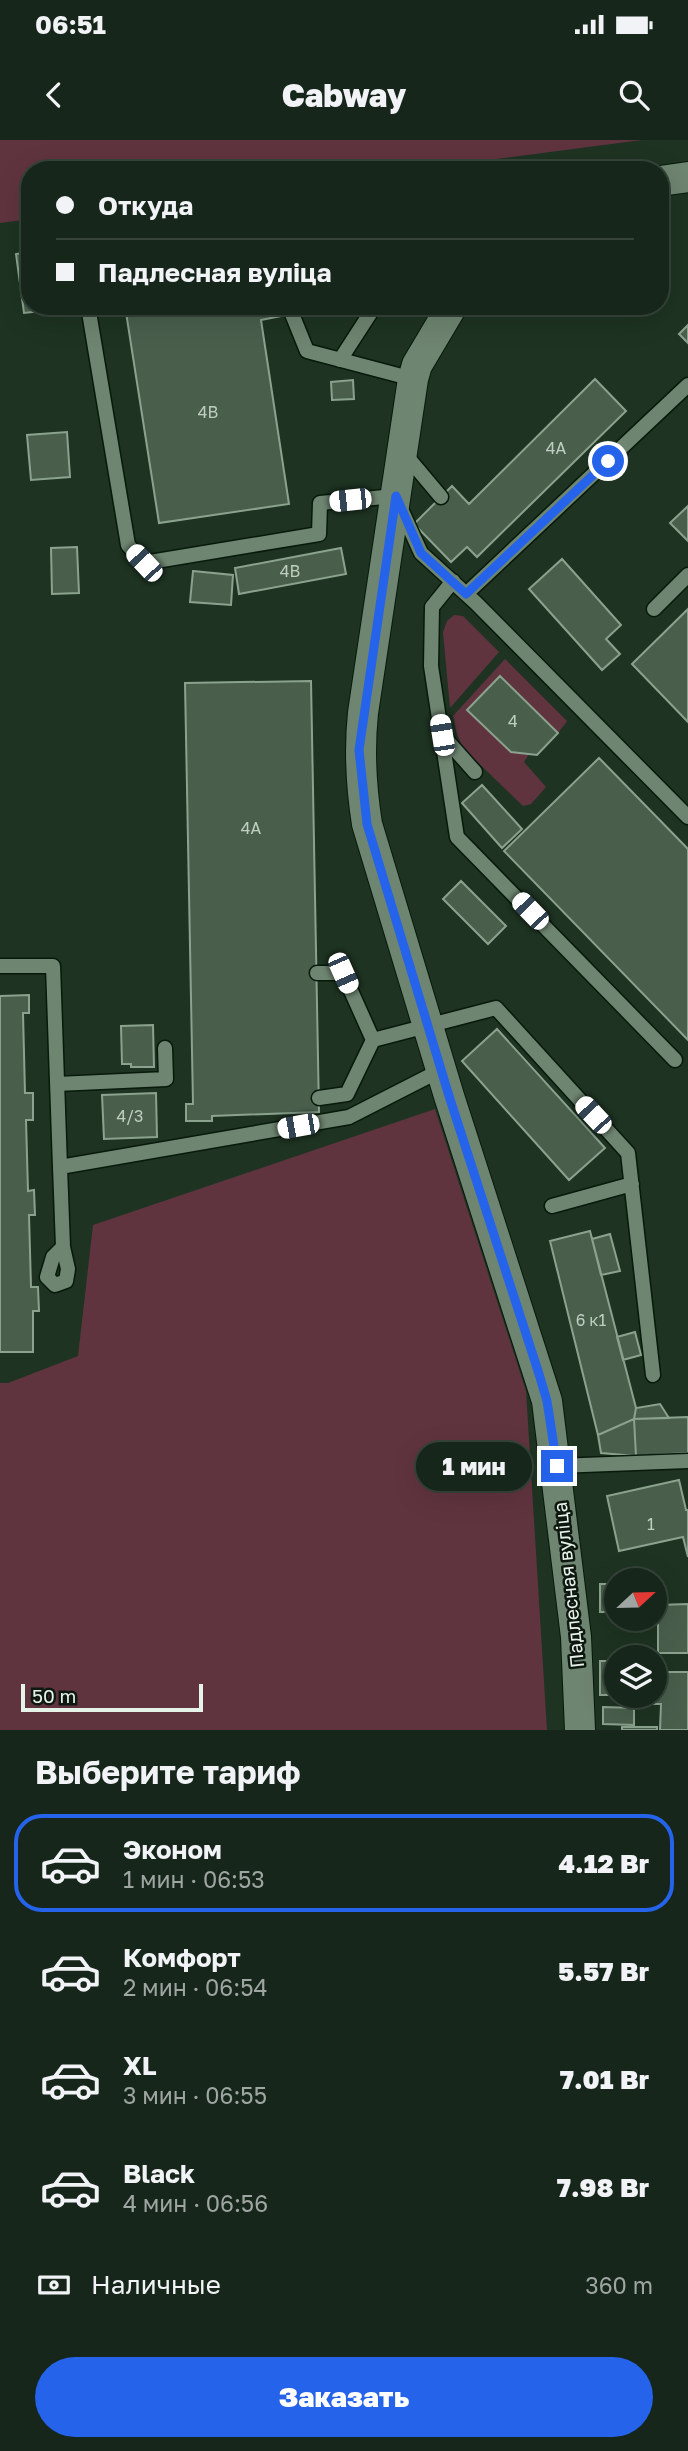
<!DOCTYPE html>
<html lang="ru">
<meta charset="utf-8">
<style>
:root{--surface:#16261a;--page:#233227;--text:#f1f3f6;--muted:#9ea5a2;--line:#354339;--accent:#2563eb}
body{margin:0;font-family:"Golos Text",sans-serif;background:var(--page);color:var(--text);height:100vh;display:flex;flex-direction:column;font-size:26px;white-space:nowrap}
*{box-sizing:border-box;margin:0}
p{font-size:23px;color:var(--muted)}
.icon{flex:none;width:38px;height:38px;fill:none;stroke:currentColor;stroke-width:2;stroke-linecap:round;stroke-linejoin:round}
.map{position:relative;height:1590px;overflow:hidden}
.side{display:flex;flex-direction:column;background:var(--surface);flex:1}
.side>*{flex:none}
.guide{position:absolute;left:21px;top:21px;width:648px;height:154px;border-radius:28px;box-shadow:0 7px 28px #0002,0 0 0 2px var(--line);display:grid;align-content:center;height:154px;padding:0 35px;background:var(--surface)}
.needle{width:46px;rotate:68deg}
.tools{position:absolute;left:604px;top:1428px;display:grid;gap:14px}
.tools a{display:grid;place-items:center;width:63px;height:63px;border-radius:50%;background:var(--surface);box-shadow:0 7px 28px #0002,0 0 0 2px var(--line);font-size:35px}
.scale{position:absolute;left:21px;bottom:18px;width:182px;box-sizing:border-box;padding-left:7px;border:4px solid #e6f3e8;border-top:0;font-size:19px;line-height:24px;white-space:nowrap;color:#e6f3e8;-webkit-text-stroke:5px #0f1810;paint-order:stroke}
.end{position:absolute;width:32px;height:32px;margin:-16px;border:9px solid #2563eb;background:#fff;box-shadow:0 0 0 4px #fff}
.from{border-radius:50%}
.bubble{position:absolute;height:49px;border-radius:24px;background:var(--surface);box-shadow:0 7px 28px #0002,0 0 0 2px var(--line);font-size:23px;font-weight:800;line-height:49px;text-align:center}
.car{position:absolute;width:21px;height:42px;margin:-21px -10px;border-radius:9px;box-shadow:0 0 5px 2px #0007;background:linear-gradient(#fff 24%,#345 0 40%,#fff 0 76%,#345 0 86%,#fff 0)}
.guide b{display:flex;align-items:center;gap:24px;height:66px;font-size:26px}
.guide b+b{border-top:2px solid var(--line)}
.guide i{width:18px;height:18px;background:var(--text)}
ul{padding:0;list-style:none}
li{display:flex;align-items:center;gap:21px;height:98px;margin:0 14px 10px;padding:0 21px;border:4px solid transparent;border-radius:28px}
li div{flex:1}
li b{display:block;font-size:26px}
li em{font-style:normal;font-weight:800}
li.current{border-color:var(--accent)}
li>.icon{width:63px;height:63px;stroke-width:1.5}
h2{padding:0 35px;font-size:32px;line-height:84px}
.pay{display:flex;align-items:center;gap:18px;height:77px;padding:0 35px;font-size:26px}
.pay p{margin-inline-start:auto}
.cta{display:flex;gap:14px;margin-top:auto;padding:14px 35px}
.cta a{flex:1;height:80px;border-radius:42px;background:var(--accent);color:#fff;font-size:28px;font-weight:800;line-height:80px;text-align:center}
.status{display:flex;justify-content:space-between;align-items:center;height:49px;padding:0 35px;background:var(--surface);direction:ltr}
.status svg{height:19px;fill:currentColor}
header{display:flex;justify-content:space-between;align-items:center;height:91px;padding:0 35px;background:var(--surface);font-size:32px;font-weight:800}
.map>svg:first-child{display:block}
.green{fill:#60343f}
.building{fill:#495f4c;stroke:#8ba38e;stroke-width:2}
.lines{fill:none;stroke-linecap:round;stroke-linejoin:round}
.lane-casing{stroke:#071a0b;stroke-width:17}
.street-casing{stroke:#071a0b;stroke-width:32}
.lane{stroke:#6e8571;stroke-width:14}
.street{stroke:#6e8571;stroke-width:30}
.route{stroke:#2563eb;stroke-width:9}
.labels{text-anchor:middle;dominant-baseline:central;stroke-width:5;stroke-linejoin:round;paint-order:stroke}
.number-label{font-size:16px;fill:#bfcec1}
.street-label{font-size:19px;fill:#e6f3e8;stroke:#0f1810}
</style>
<div class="status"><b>06:51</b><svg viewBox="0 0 49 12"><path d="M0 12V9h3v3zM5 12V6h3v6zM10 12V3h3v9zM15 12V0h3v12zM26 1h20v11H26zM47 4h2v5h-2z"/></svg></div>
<header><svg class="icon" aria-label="back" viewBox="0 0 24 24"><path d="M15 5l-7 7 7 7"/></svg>Cabway<svg class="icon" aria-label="search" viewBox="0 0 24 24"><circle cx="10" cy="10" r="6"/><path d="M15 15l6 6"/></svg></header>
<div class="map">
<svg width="688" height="1590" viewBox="0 0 688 1590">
<rect width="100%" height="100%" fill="#1e3322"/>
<path class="green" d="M0 0H642L411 30H30V79L0 83Z
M454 475 463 476 499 512 450 568 443 492 447 481Z
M505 519 567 581 558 593 501 536 468 570 529 614 524 622 546 647 531 664 523 666 463 608 457 594 453 576Z
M435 969 526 1251 547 1590H0V1243H8L78 1216 93 1085Z"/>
<path class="building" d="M30 112V166H60V169L24 173 16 114Z
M125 166H332L261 180 289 364 159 383Z
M688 185V203L679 194Z
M595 239 626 271 477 417 467 407 451 422 414 384 452 346 469 364Z
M353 240 354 259 332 260 331 242Z
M67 292 70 337 31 340 27 295Z
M688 366V401L670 383Z
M77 407 79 453 52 454 51 408Z
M341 408 346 434 239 454 235 428Z
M562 419 621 485 606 499 620 514 602 530 529 449Z
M193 431 233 435 231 465 190 462Z
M688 469V582L632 524Z
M500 536 558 593 537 615 511 612 467 570Z
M311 541 319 972 212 976V981H186V964H193L185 543Z
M599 618 688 709V900L504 711Z
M482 645 522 689 502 708 462 663Z
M461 741 506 786 488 804 443 759Z
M29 855V873H23L25 953H33V980H26L28 1051 34 1050 35 1075H29L31 1147H38L39 1171H33V1212H0V856Z
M153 885 154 927H131V924H122L121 886Z
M497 889 605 1008 569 1040 462 921Z
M156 953 157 997 104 999 102 955Z
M590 1091 636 1268 634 1279 598 1295 550 1101Z
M610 1094 620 1131 601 1135 592 1099Z
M635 1192 641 1215 623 1220 617 1197Z
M660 1264 669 1278 634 1279 636 1268Z
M688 1277V1313L636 1316 634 1279Z
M634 1279 636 1316 601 1313 598 1295Z
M679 1340 686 1370H688V1417L683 1397 619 1411 607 1356Z
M600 1444H616V1472H600Z
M688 1464V1513H658V1465Z
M600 1521H616V1555H600Z
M654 1532H688V1590H660L661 1564H652Z
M603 1567 634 1568V1585L603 1584Z
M622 1587H657V1590H622Z"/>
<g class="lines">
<defs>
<path id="lane" d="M88 166 128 405 144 423 319 394 320 363 395 356 421 413 476 463 688 677
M292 174 307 211 413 239
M340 220 373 169V166
M404 313 441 357
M453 441 432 467 431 526 457 697 675 920
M466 454 688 245
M654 469 688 435
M443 596 475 632
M0 826H53L60 1027 349 977 441 930
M317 833H343L373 900 496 868 628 1013 653 1235
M57 944 166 939 165 908
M319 958 347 954 373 900
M60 1027 63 1107 68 1129 66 1141 55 1145 47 1137 53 1117 63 1107
M552 1066 632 1044
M557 1326 688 1321"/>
<path id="street" d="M660 41 688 37
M452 166 417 225 413 239 363 573C359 611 361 646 367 684L449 956 547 1261 576 1497 580 1590"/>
</defs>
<use href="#lane" class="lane-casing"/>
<use href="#street" class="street-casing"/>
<use href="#lane" class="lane"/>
<use href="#street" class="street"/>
</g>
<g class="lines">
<path class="route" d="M557 1326 547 1261 539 1234 449 956 367 684 359 610 396 356 421 413 466 454 608 321"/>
</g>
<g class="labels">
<g class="number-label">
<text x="208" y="272">4В</text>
<text x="556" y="308">4А</text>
<text x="290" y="431">4В</text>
<text x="513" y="581">4</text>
<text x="251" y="688">4А</text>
<text x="130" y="976">4/3</text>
<text x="591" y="1180">6 к1</text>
<text x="651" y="1384">1</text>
</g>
<g class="street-label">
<text transform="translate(568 1445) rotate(-96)">Падлесная вуліца</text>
</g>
</g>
</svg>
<div class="tools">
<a><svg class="needle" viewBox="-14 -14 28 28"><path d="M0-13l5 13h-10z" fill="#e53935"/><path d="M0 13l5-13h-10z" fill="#9ea5a2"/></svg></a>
<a><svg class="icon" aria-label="layers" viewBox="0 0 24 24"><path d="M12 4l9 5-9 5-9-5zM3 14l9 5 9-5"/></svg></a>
</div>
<div class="scale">50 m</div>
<i class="end from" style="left:608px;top:321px"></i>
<i class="end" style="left:557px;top:1326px"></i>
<div class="bubble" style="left:416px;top:1302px;width:116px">1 мин</div>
<i class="car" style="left:350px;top:360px;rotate:264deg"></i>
<i class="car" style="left:144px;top:423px;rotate:317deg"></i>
<i class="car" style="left:442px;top:595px;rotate:351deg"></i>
<i class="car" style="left:530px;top:771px;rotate:316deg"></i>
<i class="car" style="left:343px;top:833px;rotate:156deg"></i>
<i class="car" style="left:593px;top:975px;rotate:317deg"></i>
<i class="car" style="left:298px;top:986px;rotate:260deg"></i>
<div class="guide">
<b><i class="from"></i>Откуда</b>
<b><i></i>Падлесная вуліца</b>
</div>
</div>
<section class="side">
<h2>Выберите тариф</h2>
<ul>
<li class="current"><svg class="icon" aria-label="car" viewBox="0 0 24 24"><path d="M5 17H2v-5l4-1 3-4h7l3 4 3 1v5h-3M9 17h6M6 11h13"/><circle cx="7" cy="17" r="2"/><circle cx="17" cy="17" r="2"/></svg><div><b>Эконом</b><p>1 мин · 06:53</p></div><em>4.12 Br</em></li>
<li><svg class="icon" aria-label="car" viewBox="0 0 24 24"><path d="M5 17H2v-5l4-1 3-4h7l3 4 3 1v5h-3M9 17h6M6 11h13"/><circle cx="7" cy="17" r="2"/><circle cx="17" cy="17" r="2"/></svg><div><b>Комфорт</b><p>2 мин · 06:54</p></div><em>5.57 Br</em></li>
<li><svg class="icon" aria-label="car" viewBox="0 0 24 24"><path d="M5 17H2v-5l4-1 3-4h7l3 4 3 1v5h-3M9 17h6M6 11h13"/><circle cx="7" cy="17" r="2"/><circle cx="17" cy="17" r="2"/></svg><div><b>XL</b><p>3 мин · 06:55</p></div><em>7.01 Br</em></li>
<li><svg class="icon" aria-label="car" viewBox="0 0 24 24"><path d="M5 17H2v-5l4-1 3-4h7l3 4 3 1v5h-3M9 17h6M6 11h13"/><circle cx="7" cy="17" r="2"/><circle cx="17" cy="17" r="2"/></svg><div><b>Black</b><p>4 мин · 06:56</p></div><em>7.98 Br</em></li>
</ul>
<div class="pay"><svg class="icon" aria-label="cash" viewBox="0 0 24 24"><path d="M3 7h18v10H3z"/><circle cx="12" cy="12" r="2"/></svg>Наличные<p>360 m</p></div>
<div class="cta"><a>Заказать</a></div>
</section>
